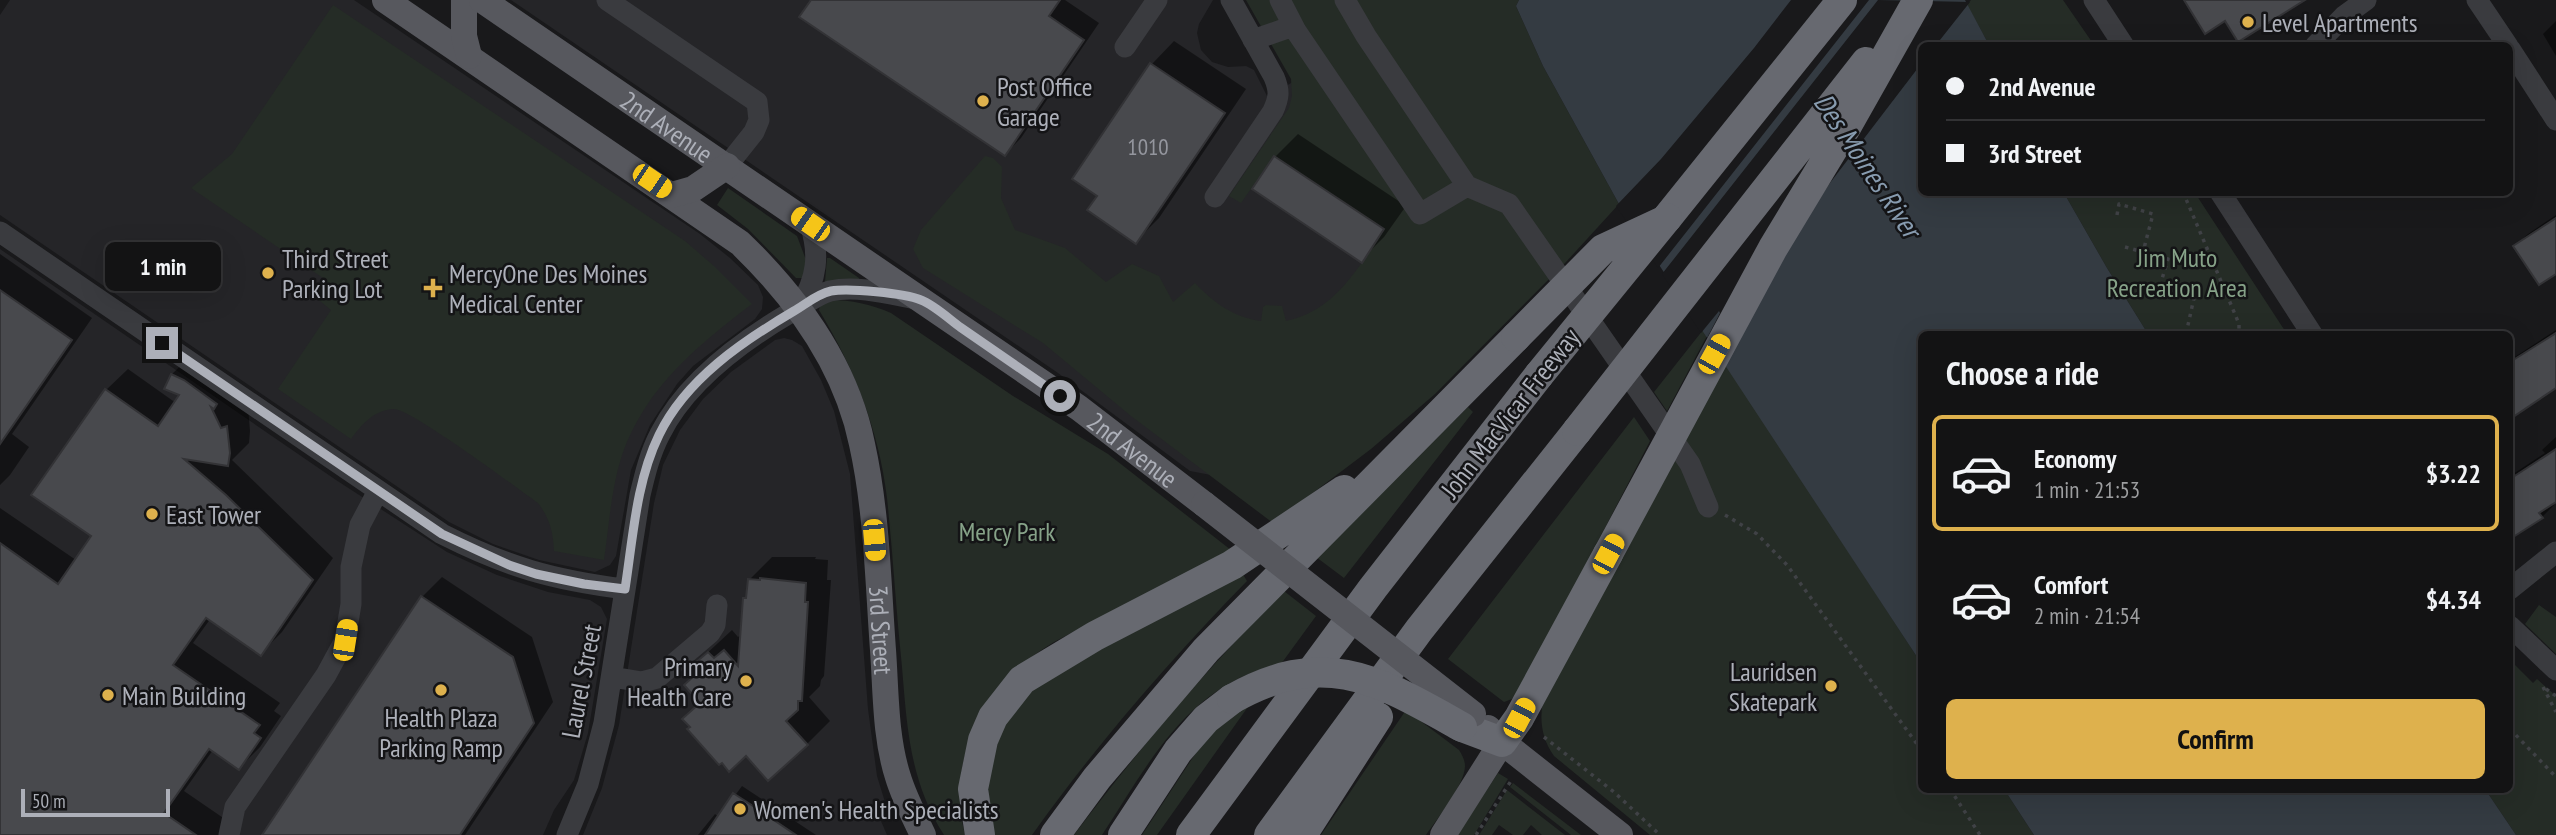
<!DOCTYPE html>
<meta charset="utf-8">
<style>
:root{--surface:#131314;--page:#202022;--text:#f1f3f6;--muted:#9d9ea0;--line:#323234;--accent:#deb14d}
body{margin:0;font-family:"PT Sans Narrow",sans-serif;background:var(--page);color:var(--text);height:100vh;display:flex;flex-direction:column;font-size:26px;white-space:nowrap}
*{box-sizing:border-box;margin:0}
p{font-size:23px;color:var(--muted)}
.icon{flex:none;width:38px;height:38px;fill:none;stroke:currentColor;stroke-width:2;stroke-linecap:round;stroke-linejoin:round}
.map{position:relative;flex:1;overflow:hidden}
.side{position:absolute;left:1918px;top:331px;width:595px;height:462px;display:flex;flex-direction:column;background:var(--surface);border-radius:10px;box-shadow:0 7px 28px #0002,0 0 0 2px var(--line)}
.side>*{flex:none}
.banner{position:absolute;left:1918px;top:42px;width:595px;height:154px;border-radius:10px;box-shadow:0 7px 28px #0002,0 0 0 2px var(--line);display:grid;align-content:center;height:154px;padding:0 28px;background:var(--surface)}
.scale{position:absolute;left:21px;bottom:18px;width:149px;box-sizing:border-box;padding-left:7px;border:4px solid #adb0b9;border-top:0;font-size:19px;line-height:24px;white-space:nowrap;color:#adb0b9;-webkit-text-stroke:5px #141416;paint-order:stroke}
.end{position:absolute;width:32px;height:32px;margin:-16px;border:9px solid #adb0b9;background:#111;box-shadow:0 0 0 4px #111}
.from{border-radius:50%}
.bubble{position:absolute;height:49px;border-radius:10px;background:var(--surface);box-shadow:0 7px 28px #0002,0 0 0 2px var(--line);font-size:23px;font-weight:700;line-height:49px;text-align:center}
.car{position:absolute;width:21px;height:42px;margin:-21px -10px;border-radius:9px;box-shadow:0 0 5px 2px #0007;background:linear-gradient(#f5c518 24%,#345 0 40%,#f5c518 0 76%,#345 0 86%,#f5c518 0)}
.banner b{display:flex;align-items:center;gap:24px;height:66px;font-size:26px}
.banner b+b{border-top:2px solid var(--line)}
.banner i{width:18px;height:18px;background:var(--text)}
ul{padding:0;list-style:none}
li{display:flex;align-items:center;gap:21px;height:116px;margin:0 14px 10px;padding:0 14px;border:4px solid transparent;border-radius:10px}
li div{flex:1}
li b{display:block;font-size:26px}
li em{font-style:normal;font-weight:700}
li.selected{border-color:var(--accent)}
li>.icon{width:63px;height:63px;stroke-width:1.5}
h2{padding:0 28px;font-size:32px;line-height:84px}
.action{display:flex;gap:14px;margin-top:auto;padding:14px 28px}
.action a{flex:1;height:80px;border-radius:10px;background:var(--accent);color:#111;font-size:28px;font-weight:700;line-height:80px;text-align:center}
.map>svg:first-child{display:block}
.built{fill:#252528}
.green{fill:#252c26}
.water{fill:#343b42}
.pier{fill:#19191b}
.shadow{fill:#0007}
.building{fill:#48494d;stroke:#333336;stroke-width:2}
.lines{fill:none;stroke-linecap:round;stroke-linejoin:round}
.path{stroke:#404246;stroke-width:3.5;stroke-dasharray:3.5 5;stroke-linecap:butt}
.minor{stroke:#3a3b3f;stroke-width:21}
.major{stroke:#57585e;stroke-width:26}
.highway{stroke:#676970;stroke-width:30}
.major-bridge{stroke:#57585e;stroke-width:26}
.highway-bridge{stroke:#676970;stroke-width:30}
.route{stroke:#adb0b9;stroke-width:9}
.poi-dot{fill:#deb14d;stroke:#141416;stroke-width:2.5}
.labels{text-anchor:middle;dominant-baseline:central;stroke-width:5;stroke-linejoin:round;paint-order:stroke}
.number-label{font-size:23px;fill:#94969e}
.poi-label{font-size:26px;fill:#adb0b9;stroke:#141416;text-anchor:start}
.street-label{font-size:26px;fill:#adb0b9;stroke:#141416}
.park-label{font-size:26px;fill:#86a288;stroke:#141416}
.water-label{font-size:28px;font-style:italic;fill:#889cb0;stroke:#141416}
</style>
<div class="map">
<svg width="2556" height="835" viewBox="0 0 2556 835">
<rect width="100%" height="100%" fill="#19191b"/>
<path class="built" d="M10 0H354L700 234 730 258 758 285 763 297 762 309 755 319 693 366 677 384 650 425 631 470 616 556 610 565 595 572 539 560 493 544 449 522 0 215V15Z
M511 0H1213L1199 24 1197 33 1201 50 1212 62 1228 67 1246 66 1254 70 1267 96 1317 69 1443 300 1211 475 1190 471 1058 373Z
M0 249 336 480 447 552 497 575 548 592 590 600 601 607 607 619 588 733 574 780 554 810 543 835H0Z
M784 338 792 340 802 346 821 380 834 411 850 474 868 709 877 776 885 802 875 807 887 835H583L602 788 619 725 654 503 663 465 680 430 703 399 731 372 775 340Z"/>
<path class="green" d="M1246 0H1519L1516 6 1543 66 1619 204 1566 262 1435 394 1371 449 1273 523 1131 416 1043 343 923 268 913 249 921 230 985 156 993 158 1002 167 1001 198 1015 230 1065 248 1106 282 1132 264 1159 276 1173 302 1195 283C1214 303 1233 317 1261 321L1263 307 1266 305 1282 306 1286 321C1335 311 1358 268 1384 229L1274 156 1241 203 1229 196 1289 108 1292 96 1291 79Z
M1971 0H2063L2094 45H1989L1967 5Z
M333 5 685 241 714 266 752 304C697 346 646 387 622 455 611 489 609 526 604 560L554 551C553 532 550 519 538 503 517 488 411 409 394 409 374 410 362 424 351 439L278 389 331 310 315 297 326 280 191 188 232 154Z
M728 188 797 236 806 260 804 278H796L748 229 717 205Z
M2064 193H2195L2287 334H2148L2107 268Z
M827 258H830L859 278 858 282H825Z
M830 300C852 300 870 304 891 313L1013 396 1108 454 1231 550 1054 642C986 682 945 756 965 835H944C910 782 907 728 902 667 896 611 893 554 887 498 879 430 854 368 819 310L821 303Z
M1703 330 1707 336 1667 411 1654 392Z
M1725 362 1921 663 1922 789H2004L2034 835H1650L1554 756C1543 740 1540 725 1542 707Z
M1468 407 1473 412 1344 578 1316 557Z
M1634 417 1650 441 1521 690 1512 699 1504 702 1448 659Z
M1242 573 1247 581C1170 660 1096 745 1032 835H992L987 782 991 759 1006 722 1021 702 1039 684 1077 659Z
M1284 591 1316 616 1281 664C1187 684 1150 762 1102 835H1074C1139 749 1208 667 1284 591Z
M2539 605 2556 617V654L2525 624Z
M2510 660 2533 683 2537 679 2556 696V835H2516L2485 789H2510Z
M1250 704 1157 835H1142L1203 742 1215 729Z
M1406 710 1459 750C1462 755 1465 760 1465 766 1465 784 1437 819 1426 835H1321Z
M1498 773 1508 779 1474 835H1457Z
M1513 783 1581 835H1571L1510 787Z
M1507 790 1565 835H1542L1531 825 1523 835H1513L1499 825 1492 835H1479Z"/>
<path class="water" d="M1519 0H1965L1989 45 1922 46V192L2064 193 2107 268 2148 334H1922L1921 663 1619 204 1543 66 1516 6Z
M2004 789H2485L2516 835H2034Z"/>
<path class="pier" d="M1791 0H1869L1658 268 1616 206 1661 159 1754 48Z
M1878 0 1970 2 1936 45 1922 46 1921 64 1830 183 1797 232 1723 365 1706 340 1720 313 1719 311 1701 333 1662 274Z"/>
<path class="shadow" d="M813 0H1065L1099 23 1021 138 1005 154Z
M2556 21V56L2543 34Z
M1174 41 1246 89 1159 218 1136 241 1100 195 1074 178 1152 64Z
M1298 134 1406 206 1384 237 1361 260 1275 157Z
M2556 215V272L2515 246 2528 234Z
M0 254 92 318 12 434 29 447 10 475 0 485Z
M2556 330V387L2510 417V360Z
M194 353 237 382 248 406 250 431 249 443 232 460 333 558 282 632 261 653 211 618 193 643 280 703 274 711 281 716 260 747 239 768 213 750 184 791 235 826 230 835H0V508L76 560 93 536 106 390 128 369 176 403 182 394 167 388 172 374Z
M2556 437V500L2553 502 2554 505 2542 517 2510 537V476L2545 453 2542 450Z
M772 557H816L815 559 828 560 827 580H831L824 676 821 680 820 686 809 697 830 721 807 744 746 754 701 702 696 676 690 669 732 630 738 637 743 633 745 599 748 596 749 580Z
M442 577 532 637 553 702 465 835H264L422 597Z
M742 786 816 835H698L715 814 719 817Z"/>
<path class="building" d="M811 0H1060L1049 16 1084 40 1005 156 799 17Z
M2184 0H2305L2238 42 2225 21 2205 34Z
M1150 63 1225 113 1136 244 1087 210 1097 196 1072 179Z
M1274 156 1384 229 1362 263 1252 189Z
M2556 218V274L2539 285 2513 246Z
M0 290 72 340 0 444Z
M2556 333V388L2510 419V362Z
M171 374 184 380 217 404 214 409 211 407 221 428 227 426 230 453 228 466 184 459 226 495 313 580 261 656 206 618 173 665 260 725 254 733 261 738 239 770 209 749 164 813 196 835H0V543L58 584 91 536 31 495 105 389 158 426 179 395 164 389Z
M2556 449V502L2539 513 2543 518 2510 539V479Z
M760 578 806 583 805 602H808L802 701H798V710L786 721 808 745 768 781 746 756 729 772 722 763 719 765 687 729 690 727 682 719 700 703 684 685 694 676 688 669 708 652 714 658 724 650 738 666 743 598H746L748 579 760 580Z
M421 596 513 657 534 723 460 835H262Z
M733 793 750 804 796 835H705Z"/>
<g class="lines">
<path class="path" d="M2183 192 2232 307 2239 324V334
M2117 215 2119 204 2153 214 2143 252 2168 259 2159 289 2194 298 2186 334
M2125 247 2143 252
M2144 285 2159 289
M1725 515 1757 534 1787 565 1922 751
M2543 687 2556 712
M2546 689 2556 696
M2510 729 2556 777
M1544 737 1614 792 1660 835
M1950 789 1980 835
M1476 835 1511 781"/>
<path class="minor" d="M607 0 757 102 759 120 754 132 727 166
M1280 0 1296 31 1420 214 1467 186 1366 36 1345 0
M2094 0 2124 46
M2477 0 2508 46
M1253 40 1293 26
M2315 46 2344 16 2366 0
M1125 47 1157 0
M2510 49 2556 120
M1467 186 1509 204 1690 464 1708 507
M2220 192 2312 334
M1215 197 1273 111C1279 98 1280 91 1274 77L1231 0
M0 232 442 534C507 567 553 580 625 589
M800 306C817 279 820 254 810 224
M2510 589 2556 552
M2510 626 2556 670
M612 677 642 682 657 678 710 633 715 625 717 605
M229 835 235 807 326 675 345 640 351 604V567L360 525 378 491
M567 835 588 784 604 723 640 495C645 474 650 453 660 434 686 382 739 343 788 314 802 307 815 295 830 291 857 285 890 294 916 299"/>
<g class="major">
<path id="s1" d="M385 0 740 243C797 298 846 366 862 444 877 512 878 582 883 650 886 691 885 737 898 777 904 797 914 816 923 835"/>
<path d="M464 0V36L469 56"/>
<path id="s2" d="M482 0 1079 408 1204 504"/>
<path d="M672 195 693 189 727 166"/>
<path d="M1488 728 1502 742 1620 835"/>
<path d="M1443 835 1502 742"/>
</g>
<path class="highway" d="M1667 218 1842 0
M1462 727 1502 742 1519 718 1608 554
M980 835 973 789 983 740 993 717 1022 680 1095 636 1232 565 1344 490
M1055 835 1097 778 1206 650 1516 337
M1123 835 1178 751 1206 719 1232 699
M1191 835 1373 588 1539 375
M1269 835 1419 630 1577 431
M1302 835 1378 717"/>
<path class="major-bridge" d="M1204 504 1473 714"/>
<path class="highway-bridge" d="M1516 337 1603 249 1661 222
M1539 375 1667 218
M1577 431 1866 62
M1608 554 1773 248 1848 124 1918 0
M1232 699C1326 646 1379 681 1462 727"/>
</g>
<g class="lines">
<path class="route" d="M162 343 442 534 509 565 536 574 584 584 625 589C633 538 636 482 659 435 686 379 743 341 794 311 806 304 817 294 831 291 849 288 904 293 921 300 934 305 948 318 960 327 993 350 1027 373 1060 396"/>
</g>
<g class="poi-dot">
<circle cx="2248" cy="22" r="7"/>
<circle cx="983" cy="101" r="7"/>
<circle cx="268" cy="273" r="7"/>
<path d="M429.5 277.5h7v7h7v7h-7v7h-7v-7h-7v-7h7z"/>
<circle cx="152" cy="514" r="7"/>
<circle cx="746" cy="681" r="7"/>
<circle cx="1831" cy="686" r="7"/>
<circle cx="441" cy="690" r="7"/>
<circle cx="108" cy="695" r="7"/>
<circle cx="740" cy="809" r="7"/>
</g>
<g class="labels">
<g class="number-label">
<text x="1148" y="146">1010</text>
</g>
<g class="poi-label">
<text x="2262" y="22">Level Apartments</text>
<text x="997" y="86">Post Office<tspan x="997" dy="30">Garage</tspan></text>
<text x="282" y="258">Third Street<tspan x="282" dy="30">Parking Lot</tspan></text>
<text x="449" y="273">MercyOne Des Moines<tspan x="449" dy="30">Medical Center</tspan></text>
<text x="166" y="514">East Tower</text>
<text x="732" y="666" text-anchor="end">Primary<tspan x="732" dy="30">Health Care</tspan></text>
<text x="1817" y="671" text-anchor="end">Lauridsen<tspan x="1817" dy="30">Skatepark</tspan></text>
<text x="122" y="695">Main Building</text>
<text x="441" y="717" text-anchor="middle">Health Plaza<tspan x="441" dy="30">Parking Ramp</tspan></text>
<text x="754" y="809">Women's Health Specialists</text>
</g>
<g class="street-label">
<text stroke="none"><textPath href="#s2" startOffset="224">2nd Avenue</textPath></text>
<text transform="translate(1510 413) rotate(-52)">John MacVicar Freeway</text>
<text stroke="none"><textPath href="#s2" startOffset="791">2nd Avenue</textPath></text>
<text stroke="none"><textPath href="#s1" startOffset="856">3rd Street</textPath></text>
<text transform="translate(581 681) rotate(-79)">Laurel Street</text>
</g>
<g class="park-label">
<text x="2177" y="257">Jim Muto<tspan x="2177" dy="30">Recreation Area</tspan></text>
<text x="1007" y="531">Mercy Park</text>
</g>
<g class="water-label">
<text transform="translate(1868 165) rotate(56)">Des Moines River</text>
</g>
</g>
</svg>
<div class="scale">50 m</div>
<i class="end from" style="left:1060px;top:396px"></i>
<i class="end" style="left:162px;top:343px"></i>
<div class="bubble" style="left:105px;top:242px;width:116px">1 min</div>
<i class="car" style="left:652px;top:181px;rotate:124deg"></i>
<i class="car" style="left:810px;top:224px;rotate:305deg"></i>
<i class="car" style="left:1714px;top:354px;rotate:29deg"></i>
<i class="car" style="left:874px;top:540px;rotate:175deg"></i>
<i class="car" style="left:1608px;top:554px;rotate:28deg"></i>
<i class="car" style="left:345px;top:640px;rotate:9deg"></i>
<i class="car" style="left:1519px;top:718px;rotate:28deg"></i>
<div class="banner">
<b><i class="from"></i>2nd Avenue</b>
<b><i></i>3rd Street</b>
</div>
<section class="side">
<h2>Choose a ride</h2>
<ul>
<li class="selected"><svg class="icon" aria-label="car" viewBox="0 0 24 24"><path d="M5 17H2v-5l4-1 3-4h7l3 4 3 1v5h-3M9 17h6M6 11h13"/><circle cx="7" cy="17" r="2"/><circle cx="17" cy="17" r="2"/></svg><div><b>Economy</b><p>1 min · 21:53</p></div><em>$3.22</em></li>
<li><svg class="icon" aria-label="car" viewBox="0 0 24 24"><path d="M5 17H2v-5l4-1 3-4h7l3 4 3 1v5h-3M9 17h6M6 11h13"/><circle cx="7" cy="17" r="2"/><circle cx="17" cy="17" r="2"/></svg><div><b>Comfort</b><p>2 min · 21:54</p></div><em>$4.34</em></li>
</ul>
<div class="action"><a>Confirm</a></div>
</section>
</div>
